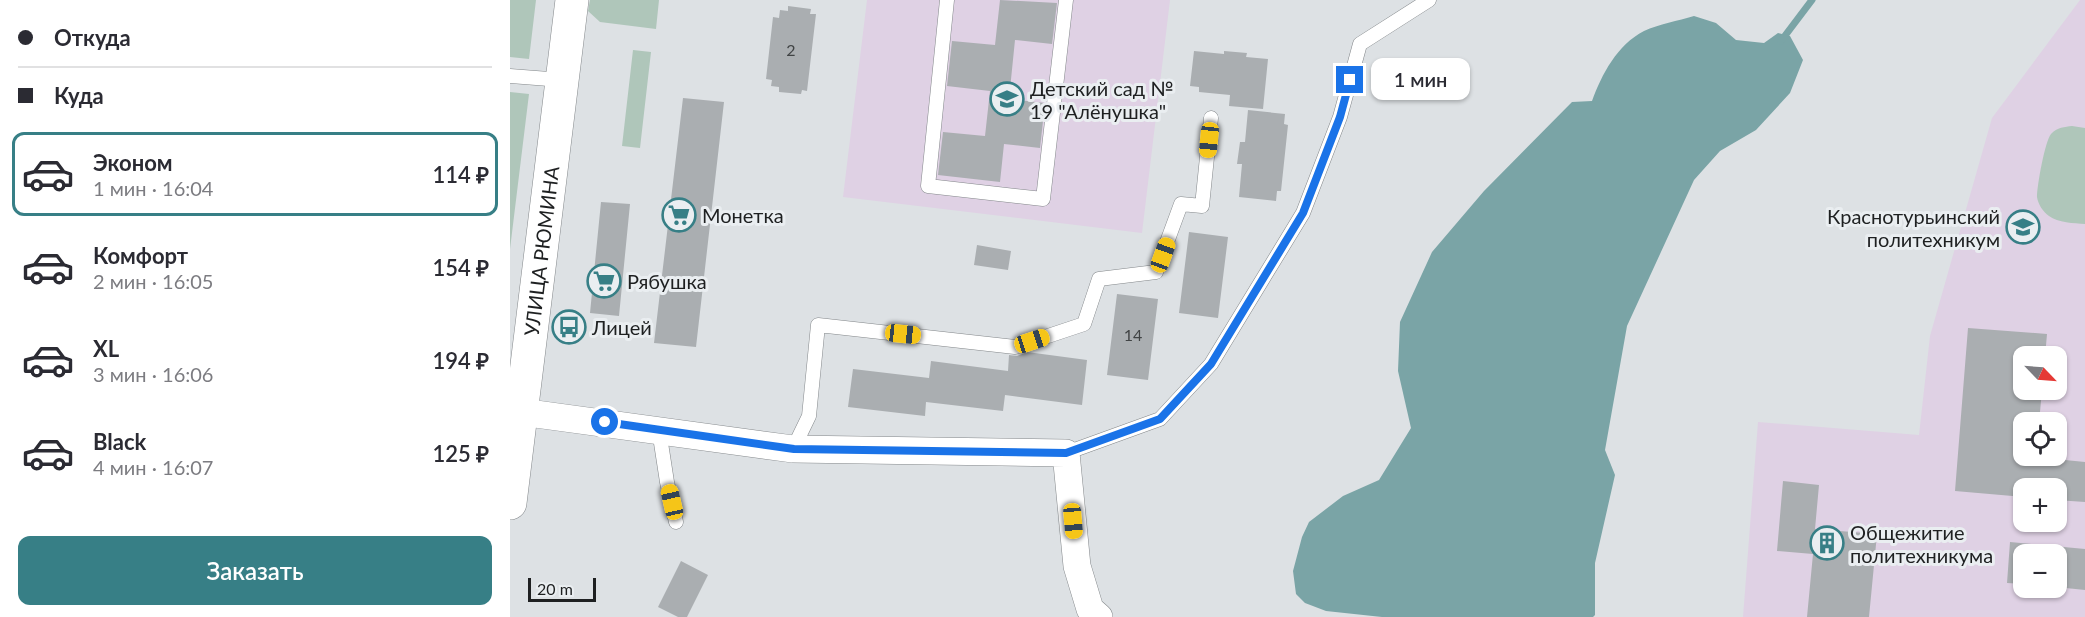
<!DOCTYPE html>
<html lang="ru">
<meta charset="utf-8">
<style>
:root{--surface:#fff;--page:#f7f7f7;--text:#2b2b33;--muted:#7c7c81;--line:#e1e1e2;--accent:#377f86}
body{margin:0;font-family:Lato,sans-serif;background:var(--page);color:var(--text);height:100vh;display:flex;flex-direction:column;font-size:22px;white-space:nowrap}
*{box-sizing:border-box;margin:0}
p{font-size:20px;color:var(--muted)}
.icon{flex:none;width:33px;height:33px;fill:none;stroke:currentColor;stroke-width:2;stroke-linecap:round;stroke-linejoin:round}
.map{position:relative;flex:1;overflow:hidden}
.drawer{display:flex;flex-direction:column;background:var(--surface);width:510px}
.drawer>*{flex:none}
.top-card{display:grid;align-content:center;height:132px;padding:0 18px;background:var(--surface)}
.needle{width:39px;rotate:115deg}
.controls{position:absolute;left:1503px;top:346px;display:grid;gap:12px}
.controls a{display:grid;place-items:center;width:54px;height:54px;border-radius:12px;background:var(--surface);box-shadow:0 2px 4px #0004;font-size:30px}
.scale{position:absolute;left:18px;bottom:15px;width:68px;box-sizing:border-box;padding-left:6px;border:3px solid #1e2021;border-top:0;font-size:16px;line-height:21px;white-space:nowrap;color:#1e2021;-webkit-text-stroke:4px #eaeef1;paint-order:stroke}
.end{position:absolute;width:27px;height:27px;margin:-14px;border:8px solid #1a73e8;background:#fff;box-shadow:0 0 0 3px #fff}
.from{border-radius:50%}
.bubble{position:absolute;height:42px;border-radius:12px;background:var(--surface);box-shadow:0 2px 4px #0004;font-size:20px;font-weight:600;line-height:42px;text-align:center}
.car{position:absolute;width:18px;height:36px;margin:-18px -9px;border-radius:8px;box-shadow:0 0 4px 2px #0007;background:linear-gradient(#f5c518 24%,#345 0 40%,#f5c518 0 76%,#345 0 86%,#f5c518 0)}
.top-card b{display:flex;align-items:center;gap:21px;height:57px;font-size:22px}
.top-card b+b{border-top:2px solid var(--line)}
.top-card i{width:15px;height:15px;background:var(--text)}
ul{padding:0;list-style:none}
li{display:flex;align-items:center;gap:18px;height:84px;margin:0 12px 9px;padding:0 6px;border:3px solid transparent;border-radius:12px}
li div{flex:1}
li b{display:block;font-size:22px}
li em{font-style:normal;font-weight:600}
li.selected{border-color:var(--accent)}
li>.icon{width:54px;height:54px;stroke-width:1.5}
.button{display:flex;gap:12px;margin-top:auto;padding:12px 18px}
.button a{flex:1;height:69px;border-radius:12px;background:var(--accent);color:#fff;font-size:24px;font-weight:600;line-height:69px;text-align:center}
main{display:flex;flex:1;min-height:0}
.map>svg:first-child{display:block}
.education{fill:#dfd1e4;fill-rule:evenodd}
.green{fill:#afc6ba}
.water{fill:#7aa4a6}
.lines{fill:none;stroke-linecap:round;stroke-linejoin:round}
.stream{stroke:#7aa4a6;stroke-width:7}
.building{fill:#aaaeb1}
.service-casing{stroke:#83878a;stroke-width:15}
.minor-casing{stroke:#83878a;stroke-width:28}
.secondary-casing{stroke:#83878a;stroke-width:34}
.service{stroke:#fff;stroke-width:14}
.minor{stroke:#fff;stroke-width:27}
.secondary{stroke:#fff;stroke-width:33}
.route{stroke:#1a73e8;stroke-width:8}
.labels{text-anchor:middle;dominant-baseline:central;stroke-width:6;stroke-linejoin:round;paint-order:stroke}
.number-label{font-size:16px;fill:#414445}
.poi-label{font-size:20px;fill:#1e2021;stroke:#eaeef1;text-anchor:start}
.street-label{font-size:20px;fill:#1e2021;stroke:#eaeef1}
</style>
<main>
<section class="drawer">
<div class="top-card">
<b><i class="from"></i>Откуда</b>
<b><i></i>Куда</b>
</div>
<ul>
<li class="selected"><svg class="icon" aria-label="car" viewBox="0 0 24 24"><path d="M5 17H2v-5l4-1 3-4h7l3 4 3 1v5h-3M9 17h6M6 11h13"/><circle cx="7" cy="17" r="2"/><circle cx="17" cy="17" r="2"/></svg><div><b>Эконом</b><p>1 мин · 16:04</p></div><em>114 ₽</em></li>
<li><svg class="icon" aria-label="car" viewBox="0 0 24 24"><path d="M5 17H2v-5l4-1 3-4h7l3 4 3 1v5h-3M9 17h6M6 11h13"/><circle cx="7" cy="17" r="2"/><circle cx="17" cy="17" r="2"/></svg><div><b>Комфорт</b><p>2 мин · 16:05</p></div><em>154 ₽</em></li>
<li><svg class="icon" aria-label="car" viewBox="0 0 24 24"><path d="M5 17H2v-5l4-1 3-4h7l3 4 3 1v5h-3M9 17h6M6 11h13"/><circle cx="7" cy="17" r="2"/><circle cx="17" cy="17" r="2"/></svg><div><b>XL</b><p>3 мин · 16:06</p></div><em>194 ₽</em></li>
<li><svg class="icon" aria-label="car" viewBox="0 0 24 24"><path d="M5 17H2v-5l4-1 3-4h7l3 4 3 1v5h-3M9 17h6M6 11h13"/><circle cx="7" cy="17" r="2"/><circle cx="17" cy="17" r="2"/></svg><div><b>Black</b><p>4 мин · 16:07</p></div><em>125 ₽</em></li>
</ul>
<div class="button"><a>Заказать</a></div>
</section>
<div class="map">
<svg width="1575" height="617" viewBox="0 0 1575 617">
<rect width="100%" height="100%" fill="#dde1e4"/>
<path class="education" d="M357 0H660L632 233 333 197Z
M1570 0H1575V617H1233L1248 422 1409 435 1420 336 1482 118ZM1514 357H1546V390H1514ZM1514 423H1546V456H1514ZM1514 489H1546V522H1514ZM1514 555H1546V588H1514Z"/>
<path class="green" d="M0 0H26L19 59 0 57Z
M80 0H149L146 29 90 22 78 11Z
M123 50 141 52 130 148 112 146Z
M0 92 19 94 0 249Z
M1562 126 1575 128V224C1564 223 1548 223 1539 216 1533 212 1528 204 1527 197 1527 186 1535 141 1541 134 1547 127 1555 127 1562 126Z"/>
<path class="water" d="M1184 16 1206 23 1226 40 1254 43 1268 33 1280 36 1293 60 1280 93 1246 130 1210 151 1184 180 1117 326 1095 450 1105 475 1085 563V615L1083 617H872L816 611 795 603 786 594 783 571 792 537 799 522 833 496 869 480 901 428 888 371 890 322 922 252 974 191 1062 102 1082 101C1092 74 1107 45 1134 31 1149 24 1168 21 1184 16Z"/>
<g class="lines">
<path class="stream" d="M1271 41 1302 0"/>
</g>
<path class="building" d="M490 0 547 3 542 44 505 40 499 99 535 103 530 148 494 144 490 182 428 175 433 132 475 136 480 91 437 86 442 41 485 45Z
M278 6 301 9 300 14H306L297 91 292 90 291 94 269 92V87L261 86 262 80 256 79 263 17 269 18 270 10 278 11Z
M684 51 714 54V51L737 53 736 57 758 59 753 109 719 106 720 95 689 92V87L680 86Z
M173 98 214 102 186 347 144 343Z
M738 110 775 114 774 124 778 125 771 191H767L766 201 729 197 732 164H727L730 142H735Z
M91 202 120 204 109 316 80 313Z
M679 232 718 237 708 318 669 313Z
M467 245 501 251 498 270 464 265Z
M607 294 648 299 638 380 597 375Z
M1458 328 1537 334 1535 357H1514V390H1532L1529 423H1514V456L1575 462V502L1546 500V489H1514V497L1445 491Z
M517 352 577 360 572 405 495 395 493 411 416 402 415 416 338 407 343 369 419 378 421 361 498 371 499 355 507 356Z
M1273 481 1309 485 1305 529 1367 534 1359 617H1297L1303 554 1267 551Z
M1500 542 1575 549V590L1546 587V555H1514V584L1497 583Z
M171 561 198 575 177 617H168L148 607Z"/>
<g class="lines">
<defs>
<path id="service" d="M437 0 418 186 533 199 556 0
M0 76 52 80
M149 430 157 482 166 522
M283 449 299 416 308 325 505 347 574 324 589 279 646 272 671 204 692 206 701 118
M556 453 650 419 701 364 793 213 830 117 850 44 919 0"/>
<path id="minor" d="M11 412 283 449 556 453 567 566 580 609 589 617"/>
<g id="secondary">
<path id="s1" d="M0 503 62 0"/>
</g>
</defs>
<use href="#service" class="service-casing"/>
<use href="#minor" class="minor-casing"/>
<use href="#secondary" class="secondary-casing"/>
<use href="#service" class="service"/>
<use href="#minor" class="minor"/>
<use href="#secondary" class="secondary"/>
</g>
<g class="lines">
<path class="route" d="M95 422 284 449 556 453 650 419 701 364 793 213 830 117 840 80"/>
</g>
<defs>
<symbol id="school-ring" viewBox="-11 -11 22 22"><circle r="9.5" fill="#eaeef1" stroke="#377f86" stroke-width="1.5"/><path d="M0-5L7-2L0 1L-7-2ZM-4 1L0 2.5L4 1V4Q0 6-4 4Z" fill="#377f86"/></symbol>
<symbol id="supermarket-ring" viewBox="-11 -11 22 22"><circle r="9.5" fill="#eaeef1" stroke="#377f86" stroke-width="1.5"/><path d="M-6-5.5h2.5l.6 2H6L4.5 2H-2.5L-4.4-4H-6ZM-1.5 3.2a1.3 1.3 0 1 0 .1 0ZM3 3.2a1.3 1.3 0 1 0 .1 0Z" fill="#377f86"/></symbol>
<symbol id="university-ring" viewBox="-11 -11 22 22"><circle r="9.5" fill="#eaeef1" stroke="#377f86" stroke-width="1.5"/><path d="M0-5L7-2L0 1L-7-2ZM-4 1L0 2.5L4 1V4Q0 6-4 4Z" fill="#377f86"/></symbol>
<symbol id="bus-ring" viewBox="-11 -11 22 22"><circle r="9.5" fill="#eaeef1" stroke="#377f86" stroke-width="1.5"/><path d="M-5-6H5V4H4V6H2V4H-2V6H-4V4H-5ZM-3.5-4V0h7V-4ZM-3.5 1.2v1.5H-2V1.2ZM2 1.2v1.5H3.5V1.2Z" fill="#377f86"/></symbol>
<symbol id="building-ring" viewBox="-11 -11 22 22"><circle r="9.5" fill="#eaeef1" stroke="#377f86" stroke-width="1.5"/><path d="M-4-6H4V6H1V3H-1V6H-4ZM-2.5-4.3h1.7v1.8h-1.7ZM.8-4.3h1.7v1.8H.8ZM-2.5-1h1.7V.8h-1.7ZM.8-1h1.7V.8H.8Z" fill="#377f86"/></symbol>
</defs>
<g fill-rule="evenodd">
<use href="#school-ring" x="478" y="80" width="38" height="38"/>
<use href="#supermarket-ring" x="150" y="196" width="38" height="38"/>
<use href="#university-ring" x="1494" y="208" width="38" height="38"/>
<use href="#supermarket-ring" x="75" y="262" width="38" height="38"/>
<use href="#bus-ring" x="40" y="308" width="38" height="38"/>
<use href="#building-ring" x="1298" y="524" width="38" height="38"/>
</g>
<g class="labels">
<g class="number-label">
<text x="281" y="49">2</text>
<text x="623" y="334">14</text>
</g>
<g class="poi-label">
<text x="520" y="88">Детский сад №<tspan x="520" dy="23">19 "Алёнушка"</tspan></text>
<text x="192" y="215">Монетка</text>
<text x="1490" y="216" text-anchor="end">Краснотурьинский<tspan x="1490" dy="23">политехникум</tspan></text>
<text x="117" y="281">Рябушка</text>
<text x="82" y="327">Лицей</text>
<text x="1340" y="532">Общежитие<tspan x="1340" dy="23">политехникума</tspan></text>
</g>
<g class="street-label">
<text stroke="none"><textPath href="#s1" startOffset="254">УЛИЦА РЮМИНА</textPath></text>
</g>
</g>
</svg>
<div class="controls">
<a><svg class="needle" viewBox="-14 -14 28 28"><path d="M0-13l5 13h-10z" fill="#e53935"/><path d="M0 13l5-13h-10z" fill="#7c7c81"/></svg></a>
<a><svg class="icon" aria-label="locate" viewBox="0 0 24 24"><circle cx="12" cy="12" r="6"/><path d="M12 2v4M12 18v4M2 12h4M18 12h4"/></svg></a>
<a>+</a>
<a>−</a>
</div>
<div class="scale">20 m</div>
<i class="end from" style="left:95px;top:422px"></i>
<i class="end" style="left:840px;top:80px"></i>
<div class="bubble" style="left:861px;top:58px;width:99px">1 мин</div>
<i class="car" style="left:699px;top:140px;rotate:186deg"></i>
<i class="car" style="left:653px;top:255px;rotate:20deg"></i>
<i class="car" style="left:393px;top:334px;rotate:96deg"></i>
<i class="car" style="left:522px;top:341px;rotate:72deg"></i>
<i class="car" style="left:162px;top:502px;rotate:347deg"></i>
<i class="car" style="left:563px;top:521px;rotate:175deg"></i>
</div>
</main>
